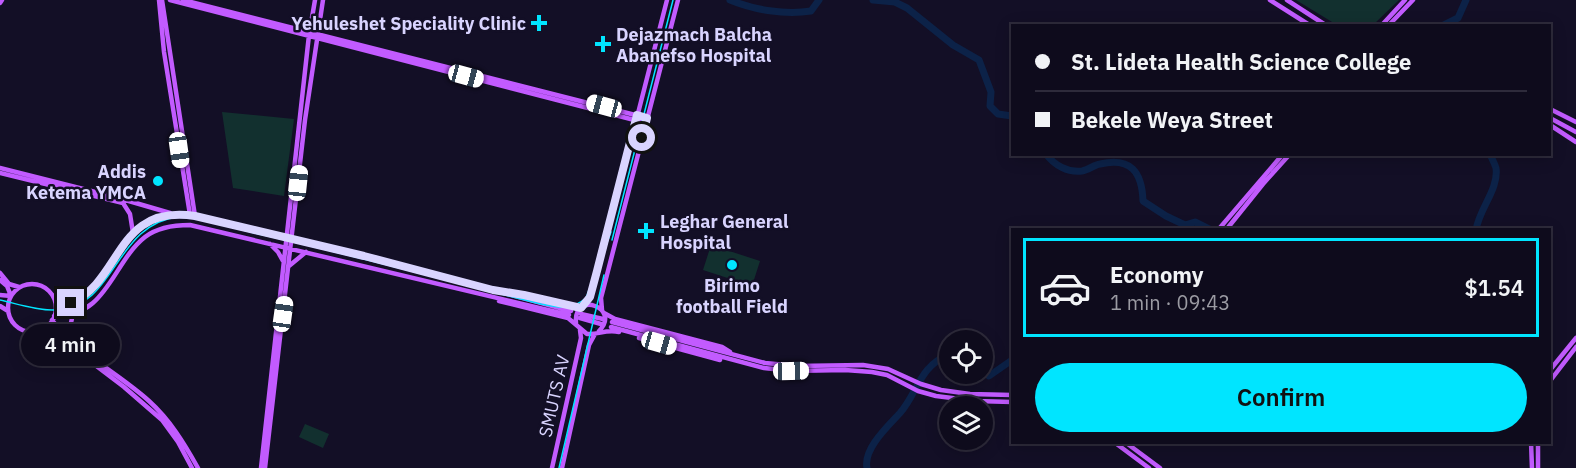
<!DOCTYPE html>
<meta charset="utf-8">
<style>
:root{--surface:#0e0b1c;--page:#171425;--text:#f1f3f6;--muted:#9b9ba3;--line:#2e2b3b;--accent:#00e5ff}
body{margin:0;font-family:"IBM Plex Sans",sans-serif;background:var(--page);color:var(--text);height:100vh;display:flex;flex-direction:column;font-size:22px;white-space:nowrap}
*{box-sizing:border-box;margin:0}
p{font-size:20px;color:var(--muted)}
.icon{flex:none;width:33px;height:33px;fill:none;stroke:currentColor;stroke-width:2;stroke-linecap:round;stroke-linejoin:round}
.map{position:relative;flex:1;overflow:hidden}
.panel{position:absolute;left:1011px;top:228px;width:540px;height:216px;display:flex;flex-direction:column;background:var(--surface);border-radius:0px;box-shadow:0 3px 15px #0003,0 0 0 2px var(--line)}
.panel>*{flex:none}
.top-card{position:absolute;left:1011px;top:24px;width:540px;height:132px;border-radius:0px;box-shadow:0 3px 15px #0003,0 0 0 2px var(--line);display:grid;align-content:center;height:132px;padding:0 24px;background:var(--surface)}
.buttons{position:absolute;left:939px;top:330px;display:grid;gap:12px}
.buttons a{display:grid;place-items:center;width:54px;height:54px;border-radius:50%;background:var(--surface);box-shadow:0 3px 15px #0003,0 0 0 2px var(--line);font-size:30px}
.end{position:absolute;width:27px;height:27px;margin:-14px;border:8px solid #d9d4ff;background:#111;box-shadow:0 0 0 3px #111}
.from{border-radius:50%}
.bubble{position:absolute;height:42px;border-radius:21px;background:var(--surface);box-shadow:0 3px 15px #0003,0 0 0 2px var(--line);font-size:20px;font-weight:600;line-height:42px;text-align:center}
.car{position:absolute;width:18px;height:36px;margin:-18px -9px;border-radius:8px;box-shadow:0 0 4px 2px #0007;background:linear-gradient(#fff 24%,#345 0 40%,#fff 0 76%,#345 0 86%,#fff 0)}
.top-card b{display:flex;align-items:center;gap:21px;height:57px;font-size:22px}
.top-card b+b{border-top:2px solid var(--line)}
.top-card i{width:15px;height:15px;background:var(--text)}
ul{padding:10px 0 0;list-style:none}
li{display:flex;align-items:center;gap:18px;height:99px;margin:0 12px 9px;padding:0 12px;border:3px solid var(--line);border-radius:0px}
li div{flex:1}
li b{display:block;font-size:22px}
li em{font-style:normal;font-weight:600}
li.active{border-color:var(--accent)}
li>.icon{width:54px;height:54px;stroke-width:1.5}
.primary-button{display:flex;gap:12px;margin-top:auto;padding:12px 24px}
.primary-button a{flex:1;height:69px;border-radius:36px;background:var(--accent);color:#111;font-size:24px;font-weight:600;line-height:69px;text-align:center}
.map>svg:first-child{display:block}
.green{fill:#12302f}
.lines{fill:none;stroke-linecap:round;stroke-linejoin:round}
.river{stroke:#0c2248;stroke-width:7}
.major{stroke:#c25bff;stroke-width:4.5}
.tram{stroke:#00e5ff;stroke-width:1.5}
.route{stroke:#d9d4ff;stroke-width:8}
.poi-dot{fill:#00e5ff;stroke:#130f26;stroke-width:2}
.labels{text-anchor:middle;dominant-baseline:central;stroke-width:5;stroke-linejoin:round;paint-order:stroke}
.poi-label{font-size:18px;font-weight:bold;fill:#d9d4ff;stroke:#130f26;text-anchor:end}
.street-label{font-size:18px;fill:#d9d4ff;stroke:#130f26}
</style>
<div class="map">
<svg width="1576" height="468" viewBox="0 0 1576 468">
<rect width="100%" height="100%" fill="#130f26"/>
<path class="green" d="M1296 0H1399L1373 25H1337Z
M222 112 294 119 284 196 233 188Z
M711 245 760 261 752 286 703 270Z
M305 424 329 434 323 448 299 437Z"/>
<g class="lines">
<path class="river" d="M730 0C754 10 785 15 811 11L819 0
M873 0 895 2 907 8 953 45 979 60 991 92 990 106 998 114 1012 116
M1442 26 1458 18 1466 0
M1046 154C1054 165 1068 173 1082 171 1088 170 1094 165 1100 164 1131 157 1142 172 1143 201L1166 216 1185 225 1195 222 1211 230
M1476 230C1479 209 1499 189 1496 168 1495 164 1492 159 1490 154
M982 370 989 376 1012 360
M867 468C863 449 888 426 900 413 919 391 918 367 950 354"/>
<path class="major" d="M159 0 164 52 190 215
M162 0 195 216
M170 0 646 123
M183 0 647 118
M1270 0 1311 26
M1287 0 1327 26
M0 3 2 0
M1381 26 1405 0
M1388 26 1413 0
M1550 109 1576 122
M1550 118 1576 132
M1550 125 1576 142
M0 168 115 197 170 213
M0 173 123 203 130 214 133 233
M1218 230 1283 154
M1226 230 1263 184 1290 154
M270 244 278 252 283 261
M289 266 306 252
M0 273 9 284 19 287
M0 280 7 286 11 296
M8 308a24 24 0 1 1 48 0a24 24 0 1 1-48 0Z
M519 294 581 308
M0 295 11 296
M499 301 568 318 587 334C599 335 605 329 619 332
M0 306 8 311
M56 306C121 297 112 203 195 216L364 256 571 311
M583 307 589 297 602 254 667 0
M602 310 601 298 678 0
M604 313 615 319 722 347 730 352
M581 314 603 319
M54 316C107 318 112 263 145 237 158 227 175 225 190 225L569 315
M580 318 601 324
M52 320C77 353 118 373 149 401 170 420 184 443 198 468
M612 322 765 363 797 366 863 365 888 369 921 384 941 390 970 394 1012 395
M576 323C573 290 622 308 599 331
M45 327 124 387 162 420 178 442 192 468
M611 327 764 368 791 371 845 370 872 372 887 375 918 391 936 396 976 401 1012 402
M639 338 720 360
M72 340 70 327 73 314
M1550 370 1576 338
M1550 381 1576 347
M1114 442 1149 468
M1125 442 1160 468
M1531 442 1532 468
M261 468 309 35 315 0
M265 468 305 120 323 0
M552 468 581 338 580 330
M562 468 589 345 595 334
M1538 468V442"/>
<path class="tram" d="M612 240 673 0
M0 300C18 304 39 311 58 310 116 306 115 223 179 217 196 216 240 230 259 234 354 255 447 281 541 304 559 308 572 310 586 298L611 232
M559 468 604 275"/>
</g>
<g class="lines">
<path class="route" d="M71 303C123 280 115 204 195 216L364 256 493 290 524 295 581 308 590 297 597 271 637 115 647 118 642 138"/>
</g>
<g class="poi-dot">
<path d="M536 14h6v6h6v6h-6v6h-6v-6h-6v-6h6z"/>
<path d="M600 35h6v6h6v6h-6v6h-6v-6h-6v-6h6z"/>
<circle cx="158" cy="181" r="6"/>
<path d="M643 222h6v6h6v6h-6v6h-6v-6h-6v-6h6z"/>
<circle cx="732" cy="265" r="6"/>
</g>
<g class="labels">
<g class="poi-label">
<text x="526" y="23">Yehuleshet Speciality Clinic</text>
<text x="616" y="34" text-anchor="start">Dejazmach Balcha<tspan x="616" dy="21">Abanefso Hospital</tspan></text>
<text x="146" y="171">Addis<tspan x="146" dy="21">Ketema YMCA</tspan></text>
<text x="660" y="221" text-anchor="start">Leghar General<tspan x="660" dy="21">Hospital</tspan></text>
<text x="732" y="285" text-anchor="middle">Birimo<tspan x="732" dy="21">football Field</tspan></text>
</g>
<g class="street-label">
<text transform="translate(554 396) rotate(-77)">SMUTS AV</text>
</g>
</g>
</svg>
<div class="buttons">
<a><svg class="icon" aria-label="locate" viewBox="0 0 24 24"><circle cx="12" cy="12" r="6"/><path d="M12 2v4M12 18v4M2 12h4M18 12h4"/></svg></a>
<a><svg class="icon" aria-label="layers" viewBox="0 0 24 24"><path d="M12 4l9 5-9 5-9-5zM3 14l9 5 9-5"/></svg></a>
</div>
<i class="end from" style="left:642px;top:138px"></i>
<i class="end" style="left:71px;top:303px"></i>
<div class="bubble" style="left:21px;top:324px;width:99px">4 min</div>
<i class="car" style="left:466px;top:76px;rotate:105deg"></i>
<i class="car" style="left:604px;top:106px;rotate:285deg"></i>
<i class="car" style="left:179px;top:150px;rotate:172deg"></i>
<i class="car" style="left:298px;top:183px;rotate:6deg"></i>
<i class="car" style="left:283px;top:314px;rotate:8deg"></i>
<i class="car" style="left:659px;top:343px;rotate:106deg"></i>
<i class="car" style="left:791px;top:371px;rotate:89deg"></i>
<div class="top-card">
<b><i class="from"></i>St. Lideta Health Science College</b>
<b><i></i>Bekele Weya Street</b>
</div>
<section class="panel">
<ul>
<li class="active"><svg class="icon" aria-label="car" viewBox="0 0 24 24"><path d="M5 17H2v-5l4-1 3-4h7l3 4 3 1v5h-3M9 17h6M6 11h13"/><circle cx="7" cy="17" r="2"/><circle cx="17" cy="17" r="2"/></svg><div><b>Economy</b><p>1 min · 09:43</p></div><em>$1.54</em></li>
</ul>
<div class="primary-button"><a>Confirm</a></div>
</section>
</div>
